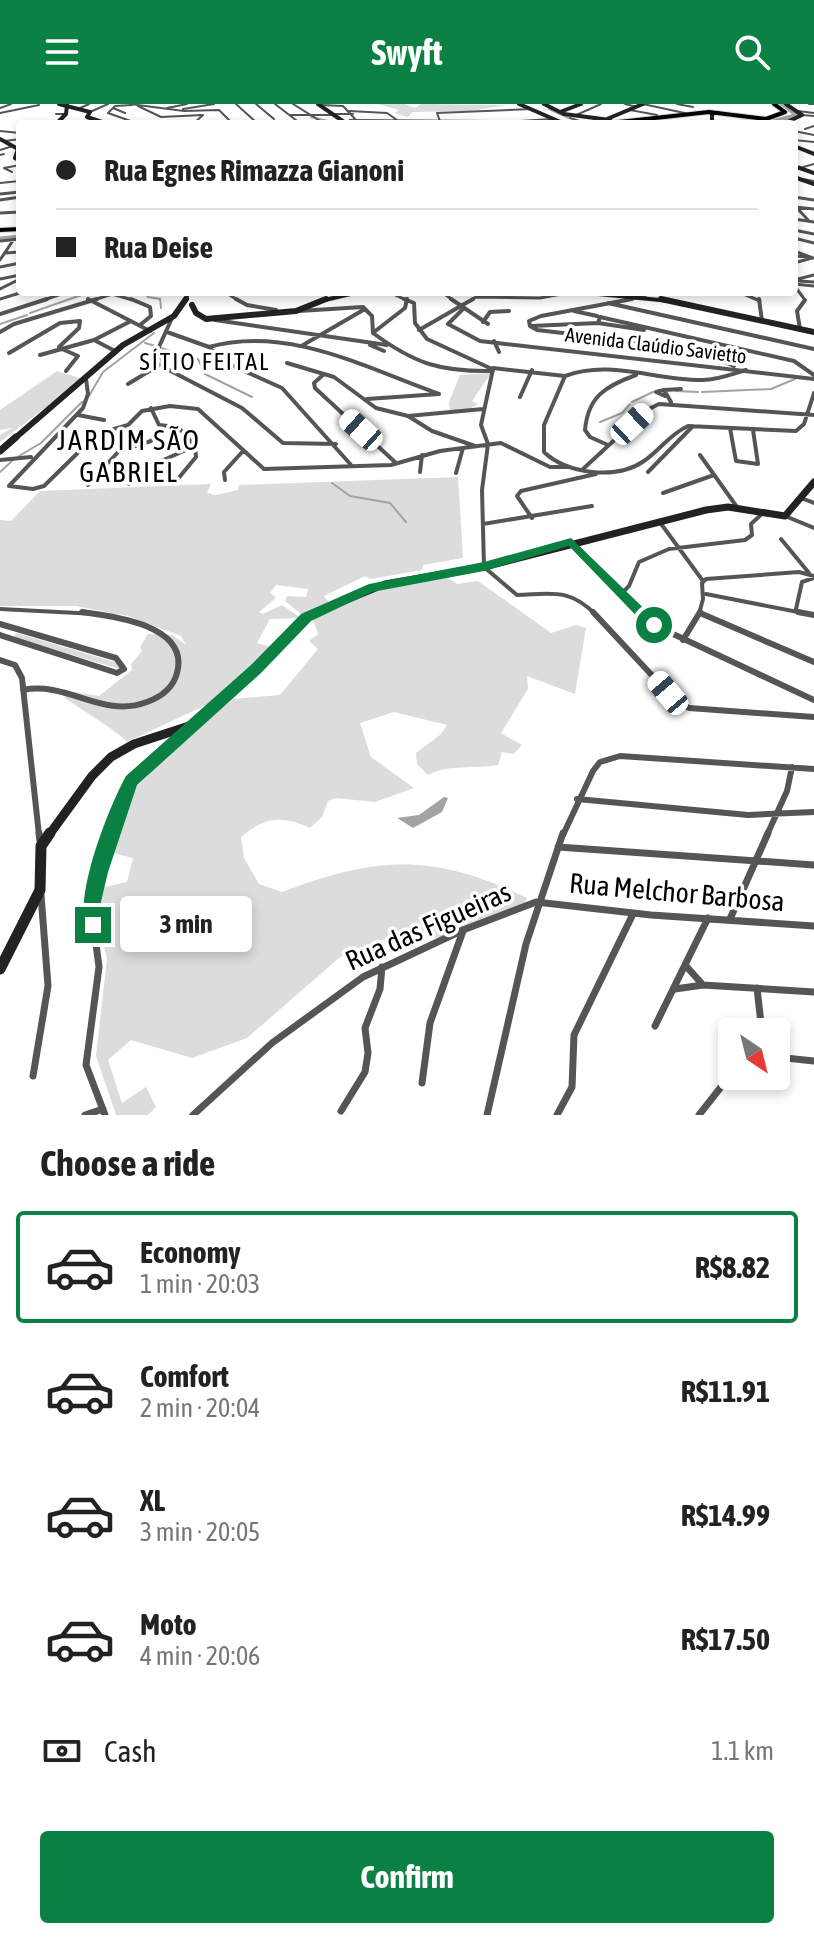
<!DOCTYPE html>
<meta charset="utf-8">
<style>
:root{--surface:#fff;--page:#f2f2f2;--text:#222;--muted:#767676;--line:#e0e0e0;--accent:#0b8043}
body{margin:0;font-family:"Asap Condensed",sans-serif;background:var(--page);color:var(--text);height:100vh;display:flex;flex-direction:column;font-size:30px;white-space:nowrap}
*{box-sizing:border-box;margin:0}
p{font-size:26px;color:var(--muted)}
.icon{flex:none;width:44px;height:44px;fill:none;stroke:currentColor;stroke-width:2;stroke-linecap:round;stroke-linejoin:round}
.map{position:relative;height:1011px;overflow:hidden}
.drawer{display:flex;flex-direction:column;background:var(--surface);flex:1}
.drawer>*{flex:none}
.hud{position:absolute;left:16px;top:16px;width:782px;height:176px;border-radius:8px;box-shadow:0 4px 12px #0003;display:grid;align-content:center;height:176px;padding:0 40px;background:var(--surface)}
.needle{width:52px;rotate:145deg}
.fabs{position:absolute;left:718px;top:914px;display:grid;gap:16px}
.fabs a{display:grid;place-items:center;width:72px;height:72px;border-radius:8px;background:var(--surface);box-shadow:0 4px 12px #0003;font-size:40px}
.end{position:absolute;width:36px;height:36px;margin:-18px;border:10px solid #0b8043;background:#fff;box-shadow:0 0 0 4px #fff}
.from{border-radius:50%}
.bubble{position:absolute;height:56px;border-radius:8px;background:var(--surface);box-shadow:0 4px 12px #0003;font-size:26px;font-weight:700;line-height:56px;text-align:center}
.car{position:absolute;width:24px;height:48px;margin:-24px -12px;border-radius:10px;box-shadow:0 0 6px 2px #0007;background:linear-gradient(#fff 24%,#345 0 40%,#fff 0 76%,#345 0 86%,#fff 0)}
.hud b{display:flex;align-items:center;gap:28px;height:76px;font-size:30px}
.hud b+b{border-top:2px solid var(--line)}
.hud i{width:20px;height:20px;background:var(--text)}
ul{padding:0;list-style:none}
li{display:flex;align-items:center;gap:24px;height:112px;margin:0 16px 12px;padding:0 24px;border:4px solid transparent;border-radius:8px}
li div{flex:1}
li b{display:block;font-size:30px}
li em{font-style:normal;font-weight:700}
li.active{border-color:var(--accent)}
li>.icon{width:72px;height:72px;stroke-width:1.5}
h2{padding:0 40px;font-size:36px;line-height:96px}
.pay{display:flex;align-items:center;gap:20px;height:88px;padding:0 40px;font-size:30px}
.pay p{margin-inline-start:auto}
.button{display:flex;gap:16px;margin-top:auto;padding:16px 40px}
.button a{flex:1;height:92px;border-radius:8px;background:var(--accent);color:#fff;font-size:32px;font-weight:700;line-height:92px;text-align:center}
header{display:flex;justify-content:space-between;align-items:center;height:104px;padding:0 40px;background:var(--accent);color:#fff;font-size:36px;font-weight:700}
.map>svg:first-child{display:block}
.green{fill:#dcdcdc}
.water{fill:#a3a3a3}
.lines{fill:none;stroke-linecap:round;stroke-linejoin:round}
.stream{stroke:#a3a3a3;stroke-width:2}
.river-far1{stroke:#a3a3a3;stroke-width:4}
.river{stroke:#a3a3a3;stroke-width:5}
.primary-casing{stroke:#dbdbdb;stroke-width:6}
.street-far4{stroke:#555;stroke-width:2}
.street-far3{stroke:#555;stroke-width:3}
.street-far2{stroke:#555;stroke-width:4}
.street-far1{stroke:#555;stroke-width:6}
.street{stroke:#555;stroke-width:7}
.secondary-far4{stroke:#222;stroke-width:4}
.secondary-far3{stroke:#222;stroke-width:6}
.secondary-far2{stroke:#222;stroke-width:7}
.secondary-far1{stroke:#222;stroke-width:9}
.secondary{stroke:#222;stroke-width:11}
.primary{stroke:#000;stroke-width:4}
.route{fill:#0b8043}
.labels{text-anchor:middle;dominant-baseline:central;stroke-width:7;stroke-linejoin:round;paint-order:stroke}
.far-street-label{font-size:20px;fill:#000;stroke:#fff}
.far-quarter-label{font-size:24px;letter-spacing:2px;fill:#000;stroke:#fff}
.quarter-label{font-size:28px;letter-spacing:2px;fill:#000;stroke:#fff}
.near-street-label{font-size:28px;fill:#000;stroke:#fff}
</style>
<header><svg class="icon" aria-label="menu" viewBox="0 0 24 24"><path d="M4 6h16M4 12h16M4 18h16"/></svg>Swyft<svg class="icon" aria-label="search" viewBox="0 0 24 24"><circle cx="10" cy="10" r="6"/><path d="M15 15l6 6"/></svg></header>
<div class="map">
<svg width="814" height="1011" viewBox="0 0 814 1011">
<rect width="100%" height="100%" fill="#fff"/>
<path class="green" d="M378 0H405L415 4 421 0 507 1 471 7 412 8 408 13 395 9 399 6Z
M57 267 83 275 0 338V331L12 324 0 326V306Z
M491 269 472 297 478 300 470 305 450 308 449 298 460 271Z
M458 373 463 454 423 461 422 466 371 475 365 472 324 492 330 500 304 512 285 497 287 492 306 493 308 485 276 481 270 489 276 494 259 508 263 510 282 501 301 514 270 515 257 539 272 543 208 600 127 638C121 629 78 604 64 593L75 588 99 592 132 566 131 560 142 547 140 543 148 530 172 531 186 541 181 532 128 512 76 502H0V416L11 417 40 387 211 380 207 389 216 391 238 386 239 381Z
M447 473 457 480 478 477 551 529 576 521 586 524 575 590 527 572 528 585 501 629 522 641 514 650 502 648 498 661C474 665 449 660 428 671L417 660 416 649 440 631 447 621 394 608 360 619 371 653 414 684 375 698 336 694 328 697 322 713 310 724C282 711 264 713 241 733L244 754 259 780 282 788C377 752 434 749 527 794L522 803 439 834H388L339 854 247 934 192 954 131 936 108 956 122 999 146 983 156 1003 148 1011H116L96 952 107 855 97 813 100 784 127 778 133 754 113 749 115 729 136 683 185 635 233 595 280 591 318 545 309 537 318 530 312 513 369 486Z
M17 529 121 560 120 565 17 535 14 531Z"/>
<path class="water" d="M444 693 448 694 442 708 413 724 397 714 419 711Z"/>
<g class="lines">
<path class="stream" d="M549 5 569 14
M311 13 340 20
M778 16V20
M144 188 148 193 160 195 161 204
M30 209 90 188
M0 220 27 211
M145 239 155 242
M161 244 198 255 205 270 252 293
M676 287 698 288
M702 288 771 285 795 275
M89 292 103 268 154 229
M632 298 653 288
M600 318 622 309 630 300
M19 352 41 339 82 298
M0 368 13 356
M332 379 350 392 390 399 406 418"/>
<path class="river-far1" d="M694 20 778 16 797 11 781 0"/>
<path class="river" d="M0 135 20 133"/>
<defs>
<path id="primary" d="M601 20 709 8 766 15 785 8 774 0
M0 126 20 125"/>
</defs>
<use href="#primary" class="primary-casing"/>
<path class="street-far4" d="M130 0 184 7 219 6 233 20
M236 0 258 20
M256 0 274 15
M275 0 301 20
M293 0 325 20
M625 0 637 3
M643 0 689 10
M677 0 693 3
M809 0H814
M132 1 115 2 108 9 139 20
M321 1 343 2 356 16
M138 2 161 13 203 11 193 20
M0 4 11 0
M80 4 89 0
M113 4 125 9
M167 4 187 0
M183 5 214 0
M630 6 657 11
M349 7 387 9 397 16
M798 7 814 9
M90 8 108 0
M0 9 39 1
M56 10H66
M331 10H353
M290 11H332
M802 11 814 12
M574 12 601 0
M570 14 589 20
M61 16 76 20
M196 17 223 20
M134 18 168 20
M503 18 552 15
M352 20 350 16 491 17
M441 20 437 9 531 5
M805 25 814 22
M0 27 20 29
M794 27 814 31
M794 36 814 38
M5 37 20 35
M0 46 13 42
M0 51 4 50
M800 64 814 60
M12 68 4 64 20 61
M803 75 814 77
M0 79 20 77"/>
<path class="street-far3" d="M0 90 20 88
M794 93 814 96
M0 96 20 93
M795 103 814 105
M796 103 809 117
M0 109 20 108
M794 115 814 118
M794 126 814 130
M794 134 814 139
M0 137 20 135
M794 147 813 154
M5 149 20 148
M794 152 809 153
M0 156 14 135
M794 159 812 154
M0 163 20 159
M0 175 20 171
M794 176 814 171
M799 177 814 178
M794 180 814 182
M794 181 805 196
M0 185 20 175
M225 188 239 197
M293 188 334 191
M389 188 408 197
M442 188 454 197
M739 188 760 197
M0 195 23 188
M88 195 91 197
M41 197 67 188
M91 197 112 190 136 197
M470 197 476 193 540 194 572 188
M621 197 645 192"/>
<path class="street-far2" d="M88 195 150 227
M131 195 150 203 151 212 140 221
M236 195 247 201 276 206
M404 195 414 199 415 219 427 235 492 265
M451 195 488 220
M632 195 541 212 529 217 530 222 537 226 692 244 734 262
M759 195 762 217
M608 199 814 245
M463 205 448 220 480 237 814 275
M299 207 363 203 372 212 373 229
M574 207 597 212
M0 210 47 195
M172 214 158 245 165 264 242 304 283 339 336 340
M215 216 387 241
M483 218 490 208 509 207
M598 219 600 213 794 257 814 271
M531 222 598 219 644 226
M800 225 797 207 805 196
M419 226 473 195
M0 228 14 220 97 195
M167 228 209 243 222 257 282 284 352 362
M374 228 405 204 407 195
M373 229C415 260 441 268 493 267
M94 236 115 247
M494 237 499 248
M303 241 365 205
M370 241 384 247
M209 243C288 221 366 264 439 290L367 295
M62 245 78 252 66 267
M9 249 60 219 80 217 79 224 59 243 61 245
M40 251 94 236 131 217
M287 259 334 273 376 304 408 312 432 327 475 342
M493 264 565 272
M746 266C732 270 718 276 703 276 656 277 611 255 565 272L544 321V348C566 370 617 376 644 357 660 346 670 330 688 322L796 327 804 320 814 289
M324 270 314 279 315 284 396 359
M86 275 88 290 83 304 9 382 33 385 44 382 97 330 128 321 142 307 170 302 198 305 264 365 391 361 440 347 501 339 550 363H570
M128 280 161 260
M664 286 656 288 665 292
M520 293 532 266
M671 298 664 286 681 285
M151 304 159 321 178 323 195 342 196 353 177 376
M78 311 104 316
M408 312 483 305
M730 324 736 357 758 360 753 326
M488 340 482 386 484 463 517 491C552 490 569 484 595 510
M488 340 481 321 493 265
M608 341 590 333 585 326C588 292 606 282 636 271
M700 351 737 403
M0 356 31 353
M583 365 647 306 659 300 814 311
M420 368 422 351
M648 368 693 322
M456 369 463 344
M225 376 224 368 243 347
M129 380 150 362 195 342
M88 381 119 347 151 337 163 323
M663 389 714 371
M801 394 814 399
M785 412 814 424
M532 414 517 392 521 387 596 370
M659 417 703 477
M483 420 592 402
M781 435 809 469
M574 440 643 510
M706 490 808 510
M620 491 629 482 639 458 669 445 745 436 752 431 751 420 763 409
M0 505 97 510
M796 505 802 478 814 474
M699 510 703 495 702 479 706 475 799 468 814 472"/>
<path class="street-far1" d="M593 508 675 596 689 604 814 613
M641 508 654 521 814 596
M798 508 814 511
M700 509 814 558
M0 520 116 554 124 565 117 569 0 531
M683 536 700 508
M0 556 15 561 22 574 39 731
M23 586C68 577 102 615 147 598 161 593 173 584 177 569 190 521 113 512 82 508
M577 695 748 711 814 708
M110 731 132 676 188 624
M563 731 593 667 600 658 620 652 814 665
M767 731 787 687 792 663"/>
<path class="street" d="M39 729 40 737
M558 743 814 761
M730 815 768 729
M686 862 703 881
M757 884 762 928
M675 885 703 881 814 888
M655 922 708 814
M776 953 814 957
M33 972 48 882 41 791
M422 979 430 919 463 827
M341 1007 365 968 368 949 365 924 380 885 382 863
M85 1011 103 1005
M105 1011 86 961 99 863 91 802 110 729
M193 1011 272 939 363 873 463 826 536 798 651 811 814 822
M487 1011 526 840 563 729
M557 1011 572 983 574 931 633 810
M699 1011 732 969"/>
<path class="secondary-far4" d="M59 0 90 8 87 13 108 20
M318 0 347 20
M519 0 565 20
M544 0 564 10 610 16
M560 8 581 0
M607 15 643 0
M56 20 66 10 67 1
M712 20V9H718
M783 20 802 11 786 0
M0 35 18 45 15 54 20 57
M794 42 814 50
M794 62 814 69
M794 73 814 80
M577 188 670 197
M185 197 187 192
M321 197 359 188"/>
<path class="secondary-far3" d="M661 195 814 228
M192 201 196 209 206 215 296 207 326 195
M14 335 123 241 174 212 186 195"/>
<path class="secondary-far2" d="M0 347 16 333
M313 510 385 480 484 463 706 406 728 403 785 412 814 378"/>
<path class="secondary-far1" d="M49 731 92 672 111 653 134 640 192 621 256 565 306 513 318 508"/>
<path class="secondary" d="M0 865 40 786 41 742 50 729"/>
<use href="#primary" class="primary"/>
</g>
<path class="route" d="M571 434 658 518V525H649L569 442 484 467 372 488 311 517 261 569 137 681 108 768 100 802 102 821 93 830 87 828C72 794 109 703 126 672L251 561 301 510 369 480 484 458Z"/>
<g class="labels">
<g class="far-street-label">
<text transform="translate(656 241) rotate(7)">Avenida Claúdio Savietto</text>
</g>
<g class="far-quarter-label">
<text x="205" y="257">SÍTIO FEITAL</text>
</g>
<g class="quarter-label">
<text x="129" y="336">JARDIM SÃO<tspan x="129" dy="32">GABRIEL</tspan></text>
</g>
<g class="near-street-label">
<text transform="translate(677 788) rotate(5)">Rua Melchor Barbosa</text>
<text transform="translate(428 822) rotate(-24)">Rua das Figueiras</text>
</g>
</g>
</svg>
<div class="fabs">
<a><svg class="needle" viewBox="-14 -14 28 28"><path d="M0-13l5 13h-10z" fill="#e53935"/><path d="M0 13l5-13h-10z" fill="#767676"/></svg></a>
</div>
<i class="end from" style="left:654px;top:521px"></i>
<i class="end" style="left:93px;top:821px"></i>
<div class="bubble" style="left:120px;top:792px;width:132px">3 min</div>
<i class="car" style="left:632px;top:320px;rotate:47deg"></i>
<i class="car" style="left:361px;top:326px;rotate:312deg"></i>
<i class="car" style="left:668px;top:589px;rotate:320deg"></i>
<div class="hud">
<b><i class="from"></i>Rua Egnes Rimazza Gianoni</b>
<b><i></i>Rua Deise</b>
</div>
</div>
<section class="drawer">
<h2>Choose a ride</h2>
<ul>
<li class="active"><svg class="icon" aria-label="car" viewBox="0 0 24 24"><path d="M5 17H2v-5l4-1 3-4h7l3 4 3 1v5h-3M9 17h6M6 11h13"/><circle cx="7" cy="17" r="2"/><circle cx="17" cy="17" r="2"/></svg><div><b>Economy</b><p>1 min · 20:03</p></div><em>R$8.82</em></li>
<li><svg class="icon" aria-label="car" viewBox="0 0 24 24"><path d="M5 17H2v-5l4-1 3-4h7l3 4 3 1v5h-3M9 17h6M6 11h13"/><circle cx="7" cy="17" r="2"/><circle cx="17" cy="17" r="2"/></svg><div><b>Comfort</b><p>2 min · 20:04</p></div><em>R$11.91</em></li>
<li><svg class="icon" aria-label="car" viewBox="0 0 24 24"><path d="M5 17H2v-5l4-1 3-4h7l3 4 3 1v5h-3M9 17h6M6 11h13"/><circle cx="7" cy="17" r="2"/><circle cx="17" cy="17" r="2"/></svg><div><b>XL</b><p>3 min · 20:05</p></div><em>R$14.99</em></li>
<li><svg class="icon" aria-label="car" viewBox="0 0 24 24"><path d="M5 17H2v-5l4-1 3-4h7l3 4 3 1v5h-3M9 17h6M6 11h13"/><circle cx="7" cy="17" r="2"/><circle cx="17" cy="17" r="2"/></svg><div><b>Moto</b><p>4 min · 20:06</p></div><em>R$17.50</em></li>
</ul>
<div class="pay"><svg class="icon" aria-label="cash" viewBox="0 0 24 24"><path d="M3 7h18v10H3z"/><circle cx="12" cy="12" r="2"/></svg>Cash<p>1.1 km</p></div>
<div class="button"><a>Confirm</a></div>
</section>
